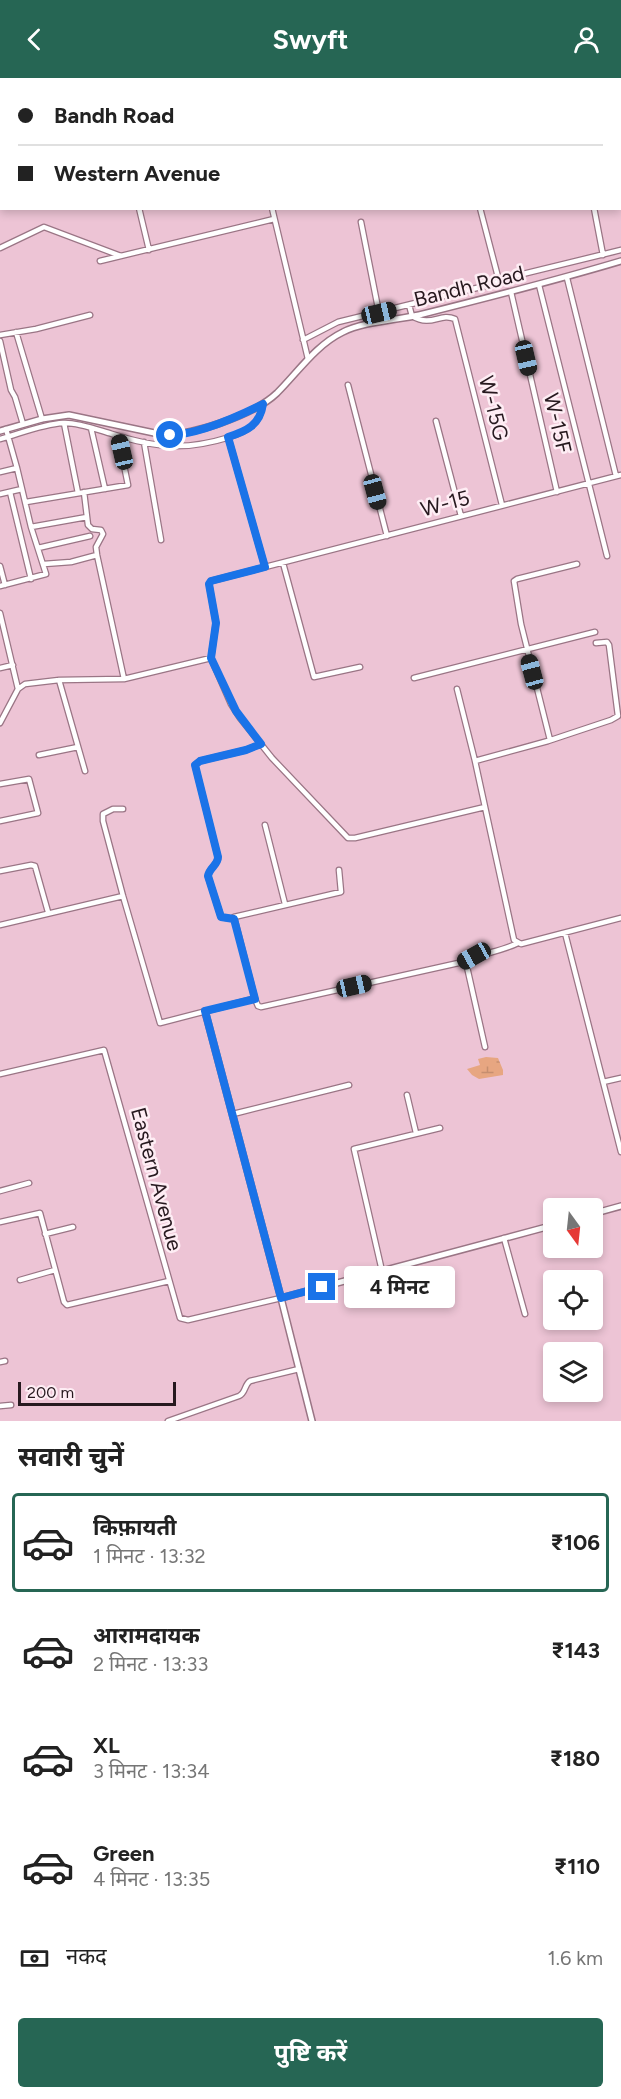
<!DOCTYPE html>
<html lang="hi">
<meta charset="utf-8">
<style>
:root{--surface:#fff;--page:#f2f2f2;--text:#222;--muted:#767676;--line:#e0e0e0;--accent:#266654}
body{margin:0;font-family:Figtree,"Noto Sans Devanagari",sans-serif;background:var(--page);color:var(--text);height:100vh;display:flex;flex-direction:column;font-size:22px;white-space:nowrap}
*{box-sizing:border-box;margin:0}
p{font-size:20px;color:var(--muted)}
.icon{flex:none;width:33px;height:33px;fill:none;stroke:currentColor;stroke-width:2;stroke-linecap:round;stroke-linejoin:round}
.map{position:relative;height:1343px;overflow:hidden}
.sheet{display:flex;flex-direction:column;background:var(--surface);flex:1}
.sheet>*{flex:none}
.banner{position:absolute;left:0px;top:0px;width:621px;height:132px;box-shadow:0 3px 9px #0003;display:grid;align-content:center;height:132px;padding:0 18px;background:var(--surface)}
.needle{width:39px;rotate:165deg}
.controls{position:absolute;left:543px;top:1120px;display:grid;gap:12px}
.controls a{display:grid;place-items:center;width:60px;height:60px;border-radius:6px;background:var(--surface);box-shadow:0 3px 9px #0003;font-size:30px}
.scale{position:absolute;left:18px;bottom:15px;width:158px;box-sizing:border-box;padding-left:6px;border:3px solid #27191f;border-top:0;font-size:16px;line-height:21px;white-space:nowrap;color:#27191f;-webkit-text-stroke:4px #feedf4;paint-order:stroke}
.end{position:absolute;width:27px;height:27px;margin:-14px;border:8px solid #1a73e8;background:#fff;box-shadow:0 0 0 3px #fff}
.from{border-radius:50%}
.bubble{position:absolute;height:42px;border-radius:6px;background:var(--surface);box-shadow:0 3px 9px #0003;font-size:20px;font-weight:700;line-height:42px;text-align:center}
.car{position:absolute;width:18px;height:36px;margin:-18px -9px;border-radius:8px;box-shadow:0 0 4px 2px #0007;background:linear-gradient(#222 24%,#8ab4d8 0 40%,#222 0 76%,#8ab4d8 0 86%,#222 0)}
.banner b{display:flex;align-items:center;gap:21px;height:57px;font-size:22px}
.banner b+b{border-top:2px solid var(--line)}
.banner i{width:15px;height:15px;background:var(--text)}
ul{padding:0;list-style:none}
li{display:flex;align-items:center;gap:18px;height:99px;margin:0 12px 9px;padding:0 6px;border:3px solid transparent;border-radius:6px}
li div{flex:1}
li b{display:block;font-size:22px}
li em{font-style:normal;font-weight:700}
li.on{border-color:var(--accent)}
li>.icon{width:54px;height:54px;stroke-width:1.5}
h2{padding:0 18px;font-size:27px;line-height:72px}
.pay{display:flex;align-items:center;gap:15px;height:66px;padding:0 18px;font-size:22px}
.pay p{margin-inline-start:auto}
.button{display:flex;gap:12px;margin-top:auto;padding:12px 18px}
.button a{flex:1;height:69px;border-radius:6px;background:var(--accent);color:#fff;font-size:24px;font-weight:700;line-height:69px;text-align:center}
header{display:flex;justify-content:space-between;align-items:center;height:78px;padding:0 18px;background:var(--accent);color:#fff;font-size:27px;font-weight:700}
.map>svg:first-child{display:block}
.wetland{fill:url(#wetland-marsh)}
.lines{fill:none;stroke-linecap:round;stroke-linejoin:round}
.minor-casing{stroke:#9a7585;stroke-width:7}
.tertiary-casing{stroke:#9a7585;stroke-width:8}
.minor{stroke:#fff;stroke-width:4.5}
.tertiary{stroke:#fff;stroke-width:5}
.route{stroke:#1a73e8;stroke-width:8}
.labels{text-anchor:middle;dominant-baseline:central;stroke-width:5;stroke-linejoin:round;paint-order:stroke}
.street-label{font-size:21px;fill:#27191f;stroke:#feedf4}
</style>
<header><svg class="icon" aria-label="back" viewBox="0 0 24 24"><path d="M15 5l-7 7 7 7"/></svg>Swyft<svg class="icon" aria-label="person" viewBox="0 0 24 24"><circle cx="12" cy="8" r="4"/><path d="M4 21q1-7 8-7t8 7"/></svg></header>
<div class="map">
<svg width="621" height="1343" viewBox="0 0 621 1343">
<defs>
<pattern id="wetland-marsh" width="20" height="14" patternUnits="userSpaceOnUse" patternTransform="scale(1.5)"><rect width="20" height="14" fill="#e7a681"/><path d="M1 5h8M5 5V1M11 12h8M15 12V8" fill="none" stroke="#c68e6f"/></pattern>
</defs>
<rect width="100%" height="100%" fill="#edc4d5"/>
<path class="wetland" d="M486 979 498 980 503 992V997L479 1001 472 997 467 991 480 987 478 981Z"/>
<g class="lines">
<defs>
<path id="minor" d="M241 0 242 2
M448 0V2
M491 0 496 2
M620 9 621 8
M0 68H2
M620 89H621
M0 118 2 117
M139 130 149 172
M272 130 308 281
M594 130 603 177
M361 144 379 235
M0 170 44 149 121 178
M100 183 274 141
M567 200 616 398
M498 202 621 172
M539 207 607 478
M511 214 557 414
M409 227 412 238C432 250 440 234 455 241L502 427
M16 254 42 341
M0 257 36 251 90 237
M303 262 338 244 497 205 498 199 480 130
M0 263 11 312 15 319 23 346
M348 307 387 458
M436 343 461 438
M64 345 78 415
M91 350 105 411
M228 359 265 489
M0 361C19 356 43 346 63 345 78 344 98 352 112 356 157 370 185 373 230 359 248 353 260 346 263 326
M144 364 161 462
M0 394 17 390 6 351
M10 414 31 501
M84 414 88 447 92 451 101 452 103 456 96 469 97 477 124 601
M0 416 22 411
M26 424 128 407 118 358
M31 449 87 439
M38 470 90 458
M283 485 314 599 360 589
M44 486 71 484 97 477
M0 488 5 507
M0 508 46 496 31 449 17 390
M0 535 18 611
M211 580 231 626 240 640 272 680 348 760H355L485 729
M0 590 13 587
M414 600 595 554
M59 602 85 693
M457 611 475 683 514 862 521 866 621 840
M0 645 18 611 25 606 59 602 124 601 211 580 216 545 209 506 211 503 621 397
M550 662 521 546 514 503 517 501 577 486
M39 677 78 669
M475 683 548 663 611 642 618 638 609 567 607 564 596 565
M0 706 29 701 38 735 0 743
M123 731H113L103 736V743L123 818 160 945 253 921H255L258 928 261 929 463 884 467 889 485 969
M265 747 285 826
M0 793 31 787 35 788 48 834
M234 841 221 839 208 798C209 790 218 787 218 779L195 687 200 683 246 672 261 666
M0 847 123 818
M565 855 621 1074
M463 884C481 875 500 874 518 865
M255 921 234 839 341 814 339 792
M0 996 104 972 180 1240 188 1242 281 1220
M603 1004 621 1000
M407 1017 416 1055
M233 1036 349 1007
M0 1113 29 1105
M0 1144 40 1135 64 1224 67 1227 169 1203
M45 1156 73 1149
M504 1160 525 1236
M382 1193 354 1071 440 1050
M20 1202 55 1192
M0 1284 5 1283
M0 1328 11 1327
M168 1343 239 1318C246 1315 244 1307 250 1303L299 1291"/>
<path id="tertiary" d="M0 353 42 341 69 337 159 356C190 359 254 337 277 315 298 294 316 267 343 254 362 244 397 242 419 237 487 220 554 203 621 183
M205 933 281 1220 312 1343
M592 1136 621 1128
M281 1220 554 1147"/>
</defs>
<use href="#minor" class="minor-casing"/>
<use href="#tertiary" class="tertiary-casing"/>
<use href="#minor" class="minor"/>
<use href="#tertiary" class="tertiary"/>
</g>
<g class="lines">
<path class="route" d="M170 357C199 356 237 339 263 326 260 347 247 353 228 359L265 489 211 503 209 506 216 545 211 580 236 633 261 666 246 672 200 683 195 687 218 779C218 787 209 790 208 798L221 839 234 841 255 921 205 933 281 1220 322 1209"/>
</g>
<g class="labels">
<g class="street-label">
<text transform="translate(469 208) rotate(-14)">Bandh Road</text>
<text transform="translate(494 330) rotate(76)">W-15G</text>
<text transform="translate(558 345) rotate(77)">W-15F</text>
<text transform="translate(445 425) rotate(-15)">W-15</text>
<text transform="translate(157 1101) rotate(75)">Eastern Avenue</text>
</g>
</g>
</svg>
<div class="controls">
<a><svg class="needle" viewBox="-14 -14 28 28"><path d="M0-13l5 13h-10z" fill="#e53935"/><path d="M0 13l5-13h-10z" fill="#767676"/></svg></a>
<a><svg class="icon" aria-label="locate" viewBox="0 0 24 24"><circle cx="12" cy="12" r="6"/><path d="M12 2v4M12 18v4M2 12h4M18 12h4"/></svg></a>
<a><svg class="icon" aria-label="layers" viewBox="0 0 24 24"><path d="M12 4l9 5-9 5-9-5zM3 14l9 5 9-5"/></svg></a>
</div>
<div class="scale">200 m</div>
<i class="end from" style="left:170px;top:357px"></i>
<i class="end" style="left:322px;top:1209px"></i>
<div class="bubble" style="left:344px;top:1188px;width:111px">4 मिनट</div>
<i class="car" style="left:379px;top:235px;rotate:77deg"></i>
<i class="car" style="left:526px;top:280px;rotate:167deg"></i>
<i class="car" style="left:122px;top:374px;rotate:347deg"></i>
<i class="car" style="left:375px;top:414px;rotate:165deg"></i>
<i class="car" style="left:532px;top:594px;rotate:345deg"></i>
<i class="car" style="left:474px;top:878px;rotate:241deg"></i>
<i class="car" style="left:354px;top:908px;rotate:77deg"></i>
<div class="banner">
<b><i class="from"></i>Bandh Road</b>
<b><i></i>Western Avenue</b>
</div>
</div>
<section class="sheet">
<h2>सवारी चुनें</h2>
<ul>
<li class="on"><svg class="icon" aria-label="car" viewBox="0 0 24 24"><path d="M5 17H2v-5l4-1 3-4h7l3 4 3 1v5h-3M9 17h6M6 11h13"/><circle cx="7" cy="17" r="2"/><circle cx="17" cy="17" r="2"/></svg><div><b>किफ़ायती</b><p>1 मिनट · 13:32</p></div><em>₹106</em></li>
<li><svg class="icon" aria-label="car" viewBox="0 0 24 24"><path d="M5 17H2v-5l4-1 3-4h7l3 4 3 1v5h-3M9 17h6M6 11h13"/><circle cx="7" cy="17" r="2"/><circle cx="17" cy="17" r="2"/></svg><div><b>आरामदायक</b><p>2 मिनट · 13:33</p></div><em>₹143</em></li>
<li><svg class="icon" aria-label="car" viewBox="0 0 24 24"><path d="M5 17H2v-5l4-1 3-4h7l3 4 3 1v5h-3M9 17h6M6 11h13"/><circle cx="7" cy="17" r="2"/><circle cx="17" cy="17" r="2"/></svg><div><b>XL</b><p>3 मिनट · 13:34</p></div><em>₹180</em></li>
<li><svg class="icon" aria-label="car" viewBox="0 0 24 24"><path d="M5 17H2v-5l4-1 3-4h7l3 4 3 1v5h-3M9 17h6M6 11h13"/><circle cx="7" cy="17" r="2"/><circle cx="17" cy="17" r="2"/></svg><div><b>Green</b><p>4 मिनट · 13:35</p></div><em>₹110</em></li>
</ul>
<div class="pay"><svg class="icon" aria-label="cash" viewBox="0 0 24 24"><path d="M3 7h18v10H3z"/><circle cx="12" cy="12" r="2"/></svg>नकद<p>1.6 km</p></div>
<div class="button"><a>पुष्टि करें</a></div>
</section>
